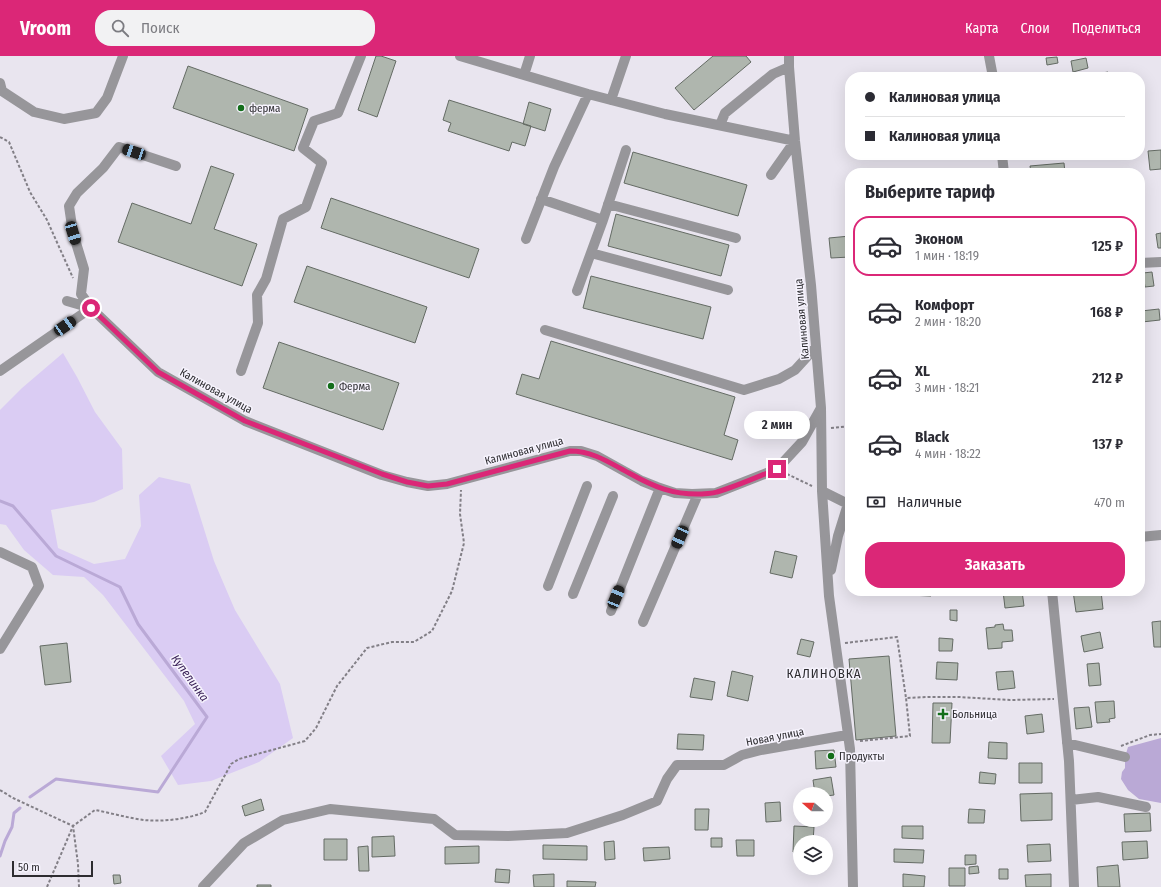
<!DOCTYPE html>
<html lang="ru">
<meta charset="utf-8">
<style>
:root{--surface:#fff;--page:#f2f2f3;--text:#2b2b33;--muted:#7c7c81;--line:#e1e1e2;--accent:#db2777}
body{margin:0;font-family:"Fira Sans Condensed",sans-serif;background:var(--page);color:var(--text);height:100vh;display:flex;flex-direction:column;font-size:15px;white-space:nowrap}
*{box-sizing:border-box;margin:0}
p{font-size:13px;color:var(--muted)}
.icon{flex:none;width:22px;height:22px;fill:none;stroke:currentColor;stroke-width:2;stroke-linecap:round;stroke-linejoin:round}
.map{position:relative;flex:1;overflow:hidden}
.panel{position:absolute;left:845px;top:112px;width:300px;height:428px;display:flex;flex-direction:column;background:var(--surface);border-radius:16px;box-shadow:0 4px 16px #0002}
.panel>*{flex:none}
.banner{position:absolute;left:845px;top:16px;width:300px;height:88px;border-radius:16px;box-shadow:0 4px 16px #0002;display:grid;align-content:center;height:88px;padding:0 20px;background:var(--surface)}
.needle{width:26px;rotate:290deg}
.controls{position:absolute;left:793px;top:731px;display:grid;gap:8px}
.controls a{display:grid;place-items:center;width:40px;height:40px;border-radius:50%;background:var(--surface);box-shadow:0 4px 16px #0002;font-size:20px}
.scale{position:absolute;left:12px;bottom:10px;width:81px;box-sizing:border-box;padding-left:4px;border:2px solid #2d2c30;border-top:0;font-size:11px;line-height:14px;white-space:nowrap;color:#2d2c30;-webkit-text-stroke:3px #f6f3fd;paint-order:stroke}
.end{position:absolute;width:18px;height:18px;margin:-9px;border:5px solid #db2777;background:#fff;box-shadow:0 0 0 2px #fff}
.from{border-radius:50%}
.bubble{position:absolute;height:28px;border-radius:14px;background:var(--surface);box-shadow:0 4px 16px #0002;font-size:13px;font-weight:600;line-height:28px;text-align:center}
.car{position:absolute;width:12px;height:24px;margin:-12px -6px;border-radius:5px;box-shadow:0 0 3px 1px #0007;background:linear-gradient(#222 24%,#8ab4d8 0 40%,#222 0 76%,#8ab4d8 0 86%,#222 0)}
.banner b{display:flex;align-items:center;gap:14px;height:38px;font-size:15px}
.banner b+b{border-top:1px solid var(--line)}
.banner i{width:10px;height:10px;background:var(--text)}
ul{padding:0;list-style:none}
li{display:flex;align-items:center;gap:12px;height:60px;margin:0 8px 6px;padding:0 12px;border:2px solid transparent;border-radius:16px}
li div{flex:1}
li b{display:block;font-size:15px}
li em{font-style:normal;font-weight:600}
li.selected{border-color:var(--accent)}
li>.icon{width:36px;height:36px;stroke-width:1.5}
h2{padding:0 20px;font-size:18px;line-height:48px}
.pay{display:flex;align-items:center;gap:10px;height:44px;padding:0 20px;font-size:15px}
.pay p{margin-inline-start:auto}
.primary-button{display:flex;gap:8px;margin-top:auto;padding:8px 20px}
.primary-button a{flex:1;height:46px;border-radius:16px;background:var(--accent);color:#fff;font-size:16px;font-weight:600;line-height:46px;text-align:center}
header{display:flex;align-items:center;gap:24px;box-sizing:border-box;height:56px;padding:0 20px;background:var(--accent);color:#fff}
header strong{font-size:19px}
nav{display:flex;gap:22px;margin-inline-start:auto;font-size:14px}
.search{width:280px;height:36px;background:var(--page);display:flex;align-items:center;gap:10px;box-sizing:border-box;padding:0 14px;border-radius:16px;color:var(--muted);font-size:15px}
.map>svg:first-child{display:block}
.green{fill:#daccf3}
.water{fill:#baa9d6}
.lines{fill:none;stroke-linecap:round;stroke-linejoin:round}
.stream{stroke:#baa9d6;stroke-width:3}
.building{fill:#afb6ae;stroke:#646b64}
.path{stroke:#827f86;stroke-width:2;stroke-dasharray:3 2;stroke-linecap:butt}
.minor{stroke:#97969a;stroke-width:10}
.route{stroke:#db2777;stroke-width:5}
.poi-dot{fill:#136e1a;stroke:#f6f3fd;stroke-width:1.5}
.labels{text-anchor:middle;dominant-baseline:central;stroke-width:3;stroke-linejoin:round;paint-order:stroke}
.poi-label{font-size:11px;fill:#2d2c30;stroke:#f6f3fd;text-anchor:start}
.street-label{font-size:11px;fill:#2d2c30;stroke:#f6f3fd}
.water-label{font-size:12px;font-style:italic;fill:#3a2258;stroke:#f6f3fd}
.quarter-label{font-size:13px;letter-spacing:1px;fill:#2d2c30;stroke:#f6f3fd}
</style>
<header>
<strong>Vroom</strong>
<div class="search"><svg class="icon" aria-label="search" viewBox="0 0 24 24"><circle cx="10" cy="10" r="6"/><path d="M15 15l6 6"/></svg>Поиск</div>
<nav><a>Карта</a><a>Слои</a><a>Поделиться</a></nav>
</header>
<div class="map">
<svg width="1161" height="831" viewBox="0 0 1161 831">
<rect width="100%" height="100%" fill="#e9e5ef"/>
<path class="green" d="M63 297 77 321 95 356 122 393 123 433 94 446 51 454 58 492 94 508 125 503 141 470 139 439 159 421 190 428 214 505 235 554 280 628 293 682 259 706 211 725 178 729 161 700 195 668 184 645 103 539 84 521 53 519 24 494 6 469 0 468V354L22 332Z"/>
<path class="water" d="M1161 682V747L1139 743 1128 734 1121 723 1122 716 1125 712V701L1128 691Z"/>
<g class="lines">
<path class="stream" d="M0 445 13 450 56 500 120 531 138 568 207 661 158 736 56 723 30 741
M0 800 5 785 12 771 14 757 20 752"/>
</g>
<path class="building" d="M376 0H381L396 5 377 61 358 54Z
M713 0H746L751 6 694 54 675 32Z
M1057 1 1058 7 1047 9 1046 2Z
M1086 2 1088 12 1073 16 1071 5Z
M188 10 308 53 294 95 173 52Z
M1108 16 1109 21H1090V19Z
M449 44 531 70 525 90 512 86 509 95 448 75 451 67 443 64Z
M529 46 551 53 545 75 523 68Z
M1161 94V113L1150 114 1148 95Z
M633 96 747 129 738 160 624 127Z
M1064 107 1065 117H1031L1030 110Z
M211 110 234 118 214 173 257 188 242 230 118 186 132 147 191 168Z
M331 142 479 193 469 222 321 172Z
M616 158 729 189 721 220 608 190Z
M1140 174H1142L1143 181H1140Z
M1161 177V192H1158L1156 178Z
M850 180V201L831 202 829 182Z
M307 210 427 251 415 287 294 246Z
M1152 216 1154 230 1145 231 1143 217Z
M591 220 711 251 703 283 583 252Z
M1159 253 1160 264 1142 266 1141 255Z
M551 285 735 341 724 379 738 384 732 404 516 338 522 318 539 323Z
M279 286 399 327 383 374 263 332Z
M775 495 797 500 792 522 770 517Z
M908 535H931V540L908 539Z
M1003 535H1022L1024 550 1005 552Z
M1073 535H1101L1103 553 1076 556Z
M950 554H957V565L950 564Z
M1161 565V591H1154L1152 566Z
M1003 568 1004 574H1012L1013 585 1002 586V592L988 593 986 572 995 571V569Z
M1100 576 1103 592 1084 596 1081 580Z
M939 582 953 583 952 595H939Z
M801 583 814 586 810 601 797 598Z
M67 587 71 626 45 629 40 590Z
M889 600 896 680 856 684 849 603Z
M937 606 958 607 957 624 936 623Z
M1099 607 1101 629 1089 630 1087 608Z
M732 615 753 620 748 645 727 640Z
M1013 615 1015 632 998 634 996 616Z
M694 622 715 626 712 644 690 641Z
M1114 645 1115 662 1109 663 1110 666 1097 667 1095 646Z
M933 647H952L950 687H932Z
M1089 651 1092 671 1076 673 1074 652Z
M1042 658 1044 676 1027 678 1025 660Z
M678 678 704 679 703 694 677 693Z
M989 686 1007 687V703L988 702Z
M834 694 836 711 816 713 815 695Z
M1019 707H1042V727H1019Z
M980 716 996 718 995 728 979 727Z
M831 721 834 739 826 740V738H815L813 724Z
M1052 737V764L1021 765 1020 738Z
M261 743 264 754 245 760 242 750Z
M780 746 781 765 766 766 765 747Z
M695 753H709L708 774H695Z
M969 753 985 754 984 767H968Z
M1150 757 1151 775 1125 776 1124 758Z
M794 770 814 771 813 786H800V796H793Z
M902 770H923V783L902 782Z
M394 780 395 800 372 801V781Z
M711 782H722V791H711Z
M324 783H347V804H324Z
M736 784H754V800H737Z
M614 785 615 803 605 804 604 786Z
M1147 785 1148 802 1123 804 1122 786Z
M1050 788 1051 805 1028 806 1027 789Z
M543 789 587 790V804L543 803Z
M368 790 369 815H359L358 791Z
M479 790V807L445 808V791Z
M669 791 670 803 644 805 643 792Z
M894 793 924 794 923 807 894 806Z
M965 799H976V808L965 809Z
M1118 809 1120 831H1098L1097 811Z
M978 810 979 817 969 818V811Z
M949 812H965V830H949Z
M496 813 510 814 509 827 495 826Z
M999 813H1008V823H999Z
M554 818V831H534L533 819Z
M903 818 925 820 924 831H903Z
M1051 818V831H1026L1025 819Z
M113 819H120L121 827 114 828Z
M567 825 596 826 595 831H567Z
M257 829H271V831H257Z"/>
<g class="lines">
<path class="path" d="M0 81 9 86 30 136 47 164 73 222
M831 372 850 370
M787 418 812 430
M845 587 897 581 906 642
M860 685 910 680 906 642 928 641H959L1010 644 1054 643
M1121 690 1150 679 1161 678
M0 734 13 742 73 770 78 808 79 831
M47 831 73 770 95 754C111 757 128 762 144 764 164 766 187 763 205 756L231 708 239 703 305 685 316 672 337 630 367 592 392 586H414L432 575 452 535 464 487 460 458 461 434"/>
<path class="minor" d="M460 0 588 38 665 58 795 85 771 119
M789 0V11L795 85 811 229 821 352 822 435 829 540 850 693 853 831
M989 0 993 21
M524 19 530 0
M0 27 2 35 34 56 64 63 96 57 107 42 123 0
M611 44 626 0
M720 69 725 57 773 18 789 11
M1002 99 1004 117
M541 143 603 164 626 94
M608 148 736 182
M526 183 554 111 588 38
M591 197 728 234
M1140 207 1161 206
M577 235 603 164
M67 245 91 252
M91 252 81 238 84 213 73 177 69 150 77 137 103 112 119 91 176 110
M545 274 744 334 779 323 795 314 816 291
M0 315 91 252 158 316 245 365 382 419 407 426 428 430 447 428 570 395H581L597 400 642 425 657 431 675 437 692 438 716 437 777 413 802 386 821 352
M241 315 258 267 257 239 266 223 283 163 306 151 322 107 303 92 314 65 338 57 361 0
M822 435 848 448 838 480 831 514
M1140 481 1161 479
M0 496 32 511 39 530 0 593
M548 530 587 430
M1052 535 1069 705 1074 831
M573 538 613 440
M611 555 660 432
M643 566 698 438
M1067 687 1125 701
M1071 744 1098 741 1146 751
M203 831 244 787 283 764 330 753 434 763 455 779 508 780 567 777 623 759 657 745 667 723 677 709H724L742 699 761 694 847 679"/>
</g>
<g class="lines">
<path class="route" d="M91 252 158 316 245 365 382 418 407 426 428 430 447 428 570 395C593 395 610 407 629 417 654 431 673 439 702 438 707 437 712 438 717 436 737 430 757 421 777 413"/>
</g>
<g class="poi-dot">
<circle cx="241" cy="52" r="4"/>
<circle cx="331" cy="330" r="4"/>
<path d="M941 652h4v4h4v4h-4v4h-4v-4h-4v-4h4z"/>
<circle cx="831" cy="700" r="4"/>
</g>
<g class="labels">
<g class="poi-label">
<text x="249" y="52">ферма</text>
<text x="339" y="330">Ферма</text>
<text x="952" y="658">Больница</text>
<text x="839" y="700">Продукты</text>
</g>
<g class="street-label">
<text transform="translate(802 263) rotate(-95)">Калиновая улица</text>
<text transform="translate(216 335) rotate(29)">Калиновая улица</text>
<text transform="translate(524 395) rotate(-15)">Калиновая улица</text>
<text transform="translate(775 681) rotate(-11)">Новая улица</text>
</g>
<g class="water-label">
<text transform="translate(190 622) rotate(54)">Купелинка</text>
</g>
<g class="quarter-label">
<text x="824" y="617">КАЛИНОВКА</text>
</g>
</g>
</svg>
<div class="controls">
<a><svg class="needle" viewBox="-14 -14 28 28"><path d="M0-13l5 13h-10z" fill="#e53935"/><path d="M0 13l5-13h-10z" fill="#7c7c81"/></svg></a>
<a><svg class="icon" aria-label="layers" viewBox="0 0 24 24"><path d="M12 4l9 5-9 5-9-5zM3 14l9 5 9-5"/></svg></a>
</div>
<div class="scale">50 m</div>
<i class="end from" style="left:91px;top:252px"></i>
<i class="end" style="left:777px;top:413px"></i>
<div class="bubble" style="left:744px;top:355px;width:66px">2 мин</div>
<i class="car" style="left:134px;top:96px;rotate:288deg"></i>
<i class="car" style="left:73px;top:177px;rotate:163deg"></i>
<i class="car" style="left:65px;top:270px;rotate:55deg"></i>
<i class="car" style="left:680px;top:481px;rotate:204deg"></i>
<i class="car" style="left:616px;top:541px;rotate:22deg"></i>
<div class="banner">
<b><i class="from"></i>Калиновая улица</b>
<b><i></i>Калиновая улица</b>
</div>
<section class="panel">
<h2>Выберите тариф</h2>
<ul>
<li class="selected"><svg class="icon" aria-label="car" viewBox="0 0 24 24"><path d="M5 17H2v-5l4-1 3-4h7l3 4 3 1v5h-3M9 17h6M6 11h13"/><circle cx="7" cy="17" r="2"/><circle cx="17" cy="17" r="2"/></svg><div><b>Эконом</b><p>1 мин · 18:19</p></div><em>125 ₽</em></li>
<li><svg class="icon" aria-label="car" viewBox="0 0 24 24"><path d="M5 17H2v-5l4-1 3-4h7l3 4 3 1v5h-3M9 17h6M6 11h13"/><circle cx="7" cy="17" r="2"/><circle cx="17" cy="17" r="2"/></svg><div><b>Комфорт</b><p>2 мин · 18:20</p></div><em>168 ₽</em></li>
<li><svg class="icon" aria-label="car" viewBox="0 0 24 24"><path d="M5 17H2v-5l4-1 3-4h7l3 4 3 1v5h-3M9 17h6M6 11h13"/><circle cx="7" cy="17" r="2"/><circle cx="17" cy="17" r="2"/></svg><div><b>XL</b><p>3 мин · 18:21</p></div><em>212 ₽</em></li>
<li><svg class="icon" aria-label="car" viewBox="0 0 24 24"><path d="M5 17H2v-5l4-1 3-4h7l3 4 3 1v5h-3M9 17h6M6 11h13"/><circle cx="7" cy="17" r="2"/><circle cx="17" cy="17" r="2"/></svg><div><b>Black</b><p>4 мин · 18:22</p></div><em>137 ₽</em></li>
</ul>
<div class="pay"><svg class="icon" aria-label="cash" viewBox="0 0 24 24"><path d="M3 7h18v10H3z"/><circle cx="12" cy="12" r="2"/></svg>Наличные<p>470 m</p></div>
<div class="primary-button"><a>Заказать</a></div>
</section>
</div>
